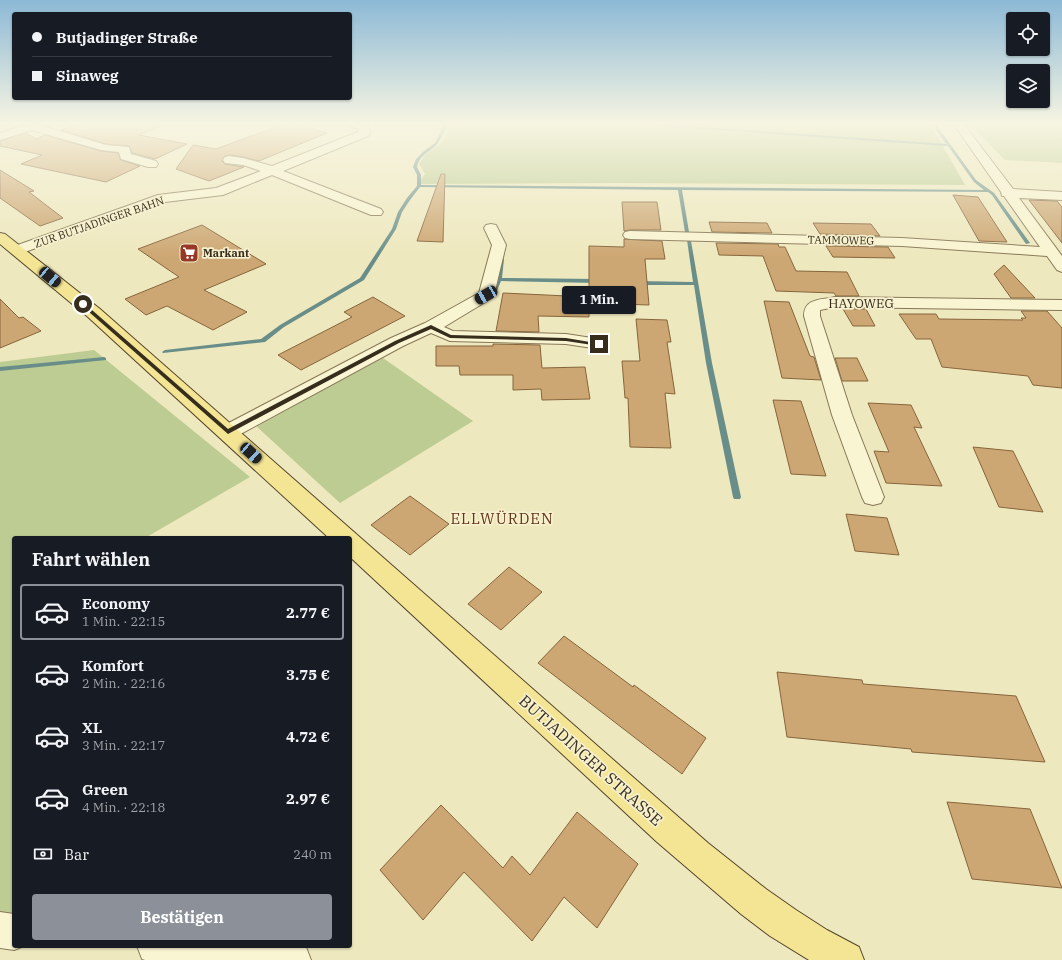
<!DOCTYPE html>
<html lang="de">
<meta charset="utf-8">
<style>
:root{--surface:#171b24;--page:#20242c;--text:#f1f3f6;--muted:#9ea1a6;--line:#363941;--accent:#8c9099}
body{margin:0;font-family:"IBM Plex Serif",serif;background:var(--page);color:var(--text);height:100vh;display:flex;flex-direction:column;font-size:15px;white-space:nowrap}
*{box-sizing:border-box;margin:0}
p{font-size:13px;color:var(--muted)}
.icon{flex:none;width:22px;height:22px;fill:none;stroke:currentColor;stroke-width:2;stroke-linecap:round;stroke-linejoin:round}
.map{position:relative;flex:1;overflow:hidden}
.sheet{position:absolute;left:12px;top:536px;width:340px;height:412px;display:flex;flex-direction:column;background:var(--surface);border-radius:4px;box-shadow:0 1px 3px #0004}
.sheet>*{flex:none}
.top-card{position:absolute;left:12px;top:12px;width:340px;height:88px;border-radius:4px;box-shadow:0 1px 3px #0004;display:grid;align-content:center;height:88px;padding:0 20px;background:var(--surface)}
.controls{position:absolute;left:1006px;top:12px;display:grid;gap:8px}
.controls a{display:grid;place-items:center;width:44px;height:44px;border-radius:4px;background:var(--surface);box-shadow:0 1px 3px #0004;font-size:20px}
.end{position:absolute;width:18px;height:18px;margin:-9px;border:5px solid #362d1c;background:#fff;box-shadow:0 0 0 2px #fff}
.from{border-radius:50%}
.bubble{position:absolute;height:28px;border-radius:4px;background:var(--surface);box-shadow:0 1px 3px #0004;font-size:13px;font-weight:700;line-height:28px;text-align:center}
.car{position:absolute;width:12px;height:24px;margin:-12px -6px;border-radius:5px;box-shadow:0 0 3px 1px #0007;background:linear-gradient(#222 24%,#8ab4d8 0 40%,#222 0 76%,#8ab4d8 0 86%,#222 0)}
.top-card b{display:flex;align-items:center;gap:14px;height:38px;font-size:15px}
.top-card b+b{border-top:1px solid var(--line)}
.top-card i{width:10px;height:10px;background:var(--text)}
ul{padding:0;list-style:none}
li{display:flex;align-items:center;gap:12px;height:56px;margin:0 8px 6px;padding:0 12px;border:2px solid transparent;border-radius:4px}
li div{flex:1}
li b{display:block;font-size:15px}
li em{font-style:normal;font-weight:700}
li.selected{border-color:var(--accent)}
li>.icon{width:36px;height:36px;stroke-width:1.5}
h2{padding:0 20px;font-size:18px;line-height:48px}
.pay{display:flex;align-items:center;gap:10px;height:44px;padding:0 20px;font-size:15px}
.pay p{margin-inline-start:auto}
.cta{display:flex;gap:8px;margin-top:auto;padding:8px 20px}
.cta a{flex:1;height:46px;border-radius:4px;background:var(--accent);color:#fff;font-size:16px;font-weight:700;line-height:46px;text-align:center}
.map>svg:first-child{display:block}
.green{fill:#bccc92}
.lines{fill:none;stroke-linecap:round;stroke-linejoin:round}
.stream{fill:#698e8a;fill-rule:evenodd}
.building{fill:#cda773;stroke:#86653c}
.minor-casing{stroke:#877857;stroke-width:2}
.major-casing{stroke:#54452b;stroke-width:2}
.minor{fill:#f9f4d1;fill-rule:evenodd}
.major{fill:#f3e594;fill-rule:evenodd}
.route{fill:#362d1c}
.labels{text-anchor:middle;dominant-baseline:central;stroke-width:3.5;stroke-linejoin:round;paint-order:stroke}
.far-street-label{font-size:11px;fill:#362d1c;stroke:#f6f0ce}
.far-poi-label{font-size:11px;font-weight:bold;fill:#362d1c;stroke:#f6f0ce;text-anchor:start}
.street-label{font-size:13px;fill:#362d1c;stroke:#f6f0ce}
.quarter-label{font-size:15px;letter-spacing:1px;fill:#63351a;stroke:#f6f0ce}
.near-street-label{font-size:16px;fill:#362d1c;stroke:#f6f0ce}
</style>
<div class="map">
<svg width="1062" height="960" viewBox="0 0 1062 960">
<rect width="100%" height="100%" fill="#eee8be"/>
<path class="green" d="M453 123H930L965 185 613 183 418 184 425 174 419 164 425 155 441 144Z
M973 123H1062V163L1005 160 971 126Z
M94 350 250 477 145 538H14V928L0 927V362Z
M383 358 473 421 340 503 255 425Z"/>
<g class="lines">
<path class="stream" d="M445 123H449C445 130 442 137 438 143 431 153 421 152 417 167L421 175V185L984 190 974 182 948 146 630 124 628 123H643L946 144 931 123H935L976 180 994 193 1030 243 1026 244 992 195 988 192 682 190 689 232 687 233 685 232 678 190 420 187 410 200 402 212 396 229 364 280 284 327 265 342 163 353 162 352 165 350 261 339 280 325 360 278 392 229 398 212 407 198 417 186V175L413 167 416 159 425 150 435 143Z
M687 240 691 241 712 363 741 497 740 499H734L733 497 706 363 694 285H637L634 283 637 281 693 282Z
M500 258 504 259 502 278 597 279 600 281 597 283 501 281 496 293 493 295 490 293 496 279Z
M104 357 106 358V360L0 371V367Z"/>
</g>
<path class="building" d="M81 123H164L165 124 139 135 187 144 155 159 132 153 129 146 106 144 61 130Z
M287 123H293L327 133 259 161 243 157 229 155 225 156 222 161 225 164 244 167 209 181 176 169 193 145 216 149Z
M26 133 36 139 45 135 101 151 118 153 121 160 140 166 106 182 21 164 42 155 0 146V141Z
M0 170 34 191 29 192 63 218 40 226 0 198Z
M441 174H445L443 242 417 241Z
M953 195 978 197 1007 242 979 241Z
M1029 200 1057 201 1062 207V243Z
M622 202H657L661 230H630L624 231Z
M709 222 767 223 772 233 712 232Z
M813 223 871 224 880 236 820 234Z
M202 225 266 264 204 290 247 312 213 330 167 306 146 315 125 299 179 277 138 249Z
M624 239 662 241 665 259H645L649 305 589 303V317L538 316 539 332 496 331 503 293 589 297V246L624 247Z
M716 243 778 244 779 247H785L796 271 847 272 859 296H836L834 293 776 291 763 256 719 255Z
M826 246 888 247 895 258 833 257Z
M1004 265 1035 298H1011L994 274Z
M373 297 405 316 301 370 278 355 352 317 344 312Z
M0 299 19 318 23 317 41 331 0 348Z
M764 301 789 302 810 356 814 357 821 380 782 378Z
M843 309H866L875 326H853Z
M1021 311H1047L1062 328V388L1033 385 1028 376 942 367 931 339H916L899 314H936L939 319 1023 320 1021 318H1026Z
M636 319 667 320 671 342H667L675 394 665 393 671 448 630 447 628 398H625L622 361H640Z
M493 344 540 345 542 368 585 367 590 399 542 400 541 389 513 390V375H460L459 366H436V346H493Z
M835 358H857L868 381H842Z
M773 400 801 401 826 476 791 474Z
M868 403 911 405 922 428 914 427 942 486 886 483 874 451 889 452Z
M973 447 1013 451 1043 512 999 507Z
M410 496 449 524 410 555 371 525Z
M846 514 887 518 899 555 855 551Z
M509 567 542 592 501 630 468 604Z
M564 636 633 687 634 685 706 738 682 774 538 663Z
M777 672 862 680 863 684 1016 696 1045 762 912 752 911 749 787 737Z
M947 802 1030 809 1062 888 972 879Z
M441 805 503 868 512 856 530 875 577 812 638 864 597 928 564 897 532 941 464 872 423 920 380 870Z"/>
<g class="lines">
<defs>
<path id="minor" d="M31 123H46L43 126 106 145 129 147 131 154 156 161 158 164 156 167H148L121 159 119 152 101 150 32 130 0 140V133Z
M347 123H362L368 125 370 134 368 136 283 171 381 209 383 212 381 215H371L272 175 223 195 165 202 22 253 17 254 12 253 10 250 12 247 158 195 216 188 261 171 243 165 225 163 223 160 225 157 229 156 243 158 272 166 358 132V129L348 125Z
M953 123H963L1013 189 1062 192V200L1019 198 1062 256V272L1057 270 1047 256 902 246 630 239 625 238 623 235 625 232 630 231 902 238 1040 247 1004 196H1002L1001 192Z
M491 224 496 225 506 245 494 295 492 298 444 327 453 331 566 334 605 340 608 344 605 348 599 349 566 344 450 341 431 333 403 346 235 437 228 439 221 437 218 432 221 427 391 338 425 323 479 293 492 245 484 228 486 225Z
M835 297 1062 300V310L835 307 820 310V316L852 415 884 497 881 503 873 505 865 503 862 497 832 415 804 316C804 298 821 300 835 297Z
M0 912 14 914V946H24L14 950 0 948Z
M137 946H304L306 947 311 960H145L142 959Z"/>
<path id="major" d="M0 233 5 234 100 309 708 843 766 889 796 910 827 930 859 947 864 960H809L770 936 741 914 657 842 350 557V538H329L88 317 0 244Z"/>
</defs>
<use href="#minor" class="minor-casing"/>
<use href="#major" class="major-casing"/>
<use href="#minor" class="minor"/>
<use href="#major" class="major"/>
</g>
<linearGradient id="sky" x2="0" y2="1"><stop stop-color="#8cb9d6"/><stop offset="0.48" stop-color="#f7f5e2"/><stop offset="1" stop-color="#f7f5e2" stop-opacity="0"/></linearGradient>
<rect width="1062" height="257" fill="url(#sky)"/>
<path class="route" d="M81 303H84L228 429 395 341 431 325 451 335 566 338 602 344 599 346 566 341 450 338 431 329 399 343 228 434 81 305Z"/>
<defs>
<symbol id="supermarket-square" viewBox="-11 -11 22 22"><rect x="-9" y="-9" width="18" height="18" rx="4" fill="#973726" stroke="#f6f0ce"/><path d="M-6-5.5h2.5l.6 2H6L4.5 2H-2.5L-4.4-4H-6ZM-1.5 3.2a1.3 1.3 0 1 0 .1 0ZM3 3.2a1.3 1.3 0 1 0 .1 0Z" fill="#fff"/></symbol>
</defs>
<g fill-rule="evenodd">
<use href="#supermarket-square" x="178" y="242" width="22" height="22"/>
</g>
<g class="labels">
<g class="far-street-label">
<text transform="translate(99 222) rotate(-19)">ZUR BUTJADINGER BAHN</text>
<text transform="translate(841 240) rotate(1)">TAMMOWEG</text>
</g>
<g class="far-poi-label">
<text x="203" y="253">Markant</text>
</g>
<g class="street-label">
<text x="861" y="303">HAYOWEG</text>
</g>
<g class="quarter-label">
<text x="502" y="518">ELLWÜRDEN</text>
</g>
<g class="near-street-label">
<text transform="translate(591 760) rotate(42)">BUTJADINGER STRASSE</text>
</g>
</g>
</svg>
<div class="controls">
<a><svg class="icon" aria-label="locate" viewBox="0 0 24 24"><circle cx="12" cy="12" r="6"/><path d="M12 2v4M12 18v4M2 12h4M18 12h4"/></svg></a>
<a><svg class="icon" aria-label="layers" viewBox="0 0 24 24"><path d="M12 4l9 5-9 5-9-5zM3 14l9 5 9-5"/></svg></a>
</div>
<i class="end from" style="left:83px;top:304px"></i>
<i class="end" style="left:599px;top:344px"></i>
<div class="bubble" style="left:562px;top:286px;width:74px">1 Min.</div>
<i class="car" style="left:50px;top:277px;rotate:130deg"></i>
<i class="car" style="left:486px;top:295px;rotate:240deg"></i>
<i class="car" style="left:251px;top:453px;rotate:132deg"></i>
<div class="top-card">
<b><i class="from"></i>Butjadinger Straße</b>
<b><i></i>Sinaweg</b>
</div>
<section class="sheet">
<h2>Fahrt wählen</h2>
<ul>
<li class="selected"><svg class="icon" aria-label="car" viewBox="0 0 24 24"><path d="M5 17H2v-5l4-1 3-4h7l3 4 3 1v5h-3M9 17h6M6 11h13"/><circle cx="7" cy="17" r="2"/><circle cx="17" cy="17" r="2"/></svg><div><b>Economy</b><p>1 Min. · 22:15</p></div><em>2.77 €</em></li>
<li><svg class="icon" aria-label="car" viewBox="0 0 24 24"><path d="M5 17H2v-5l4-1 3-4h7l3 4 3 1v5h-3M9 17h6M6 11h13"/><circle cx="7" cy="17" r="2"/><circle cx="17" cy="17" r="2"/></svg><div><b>Komfort</b><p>2 Min. · 22:16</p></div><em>3.75 €</em></li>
<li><svg class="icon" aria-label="car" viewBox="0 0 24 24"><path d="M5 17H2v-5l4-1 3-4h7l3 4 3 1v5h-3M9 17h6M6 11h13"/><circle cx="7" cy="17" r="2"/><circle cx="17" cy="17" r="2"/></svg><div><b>XL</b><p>3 Min. · 22:17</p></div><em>4.72 €</em></li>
<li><svg class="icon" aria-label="car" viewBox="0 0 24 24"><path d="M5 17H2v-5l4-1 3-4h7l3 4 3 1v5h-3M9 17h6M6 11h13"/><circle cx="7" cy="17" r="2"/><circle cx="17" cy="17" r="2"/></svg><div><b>Green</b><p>4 Min. · 22:18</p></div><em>2.97 €</em></li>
</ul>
<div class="pay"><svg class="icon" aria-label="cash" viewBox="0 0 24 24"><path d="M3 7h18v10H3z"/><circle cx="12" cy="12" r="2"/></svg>Bar<p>240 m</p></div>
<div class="cta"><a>Bestätigen</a></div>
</section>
</div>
